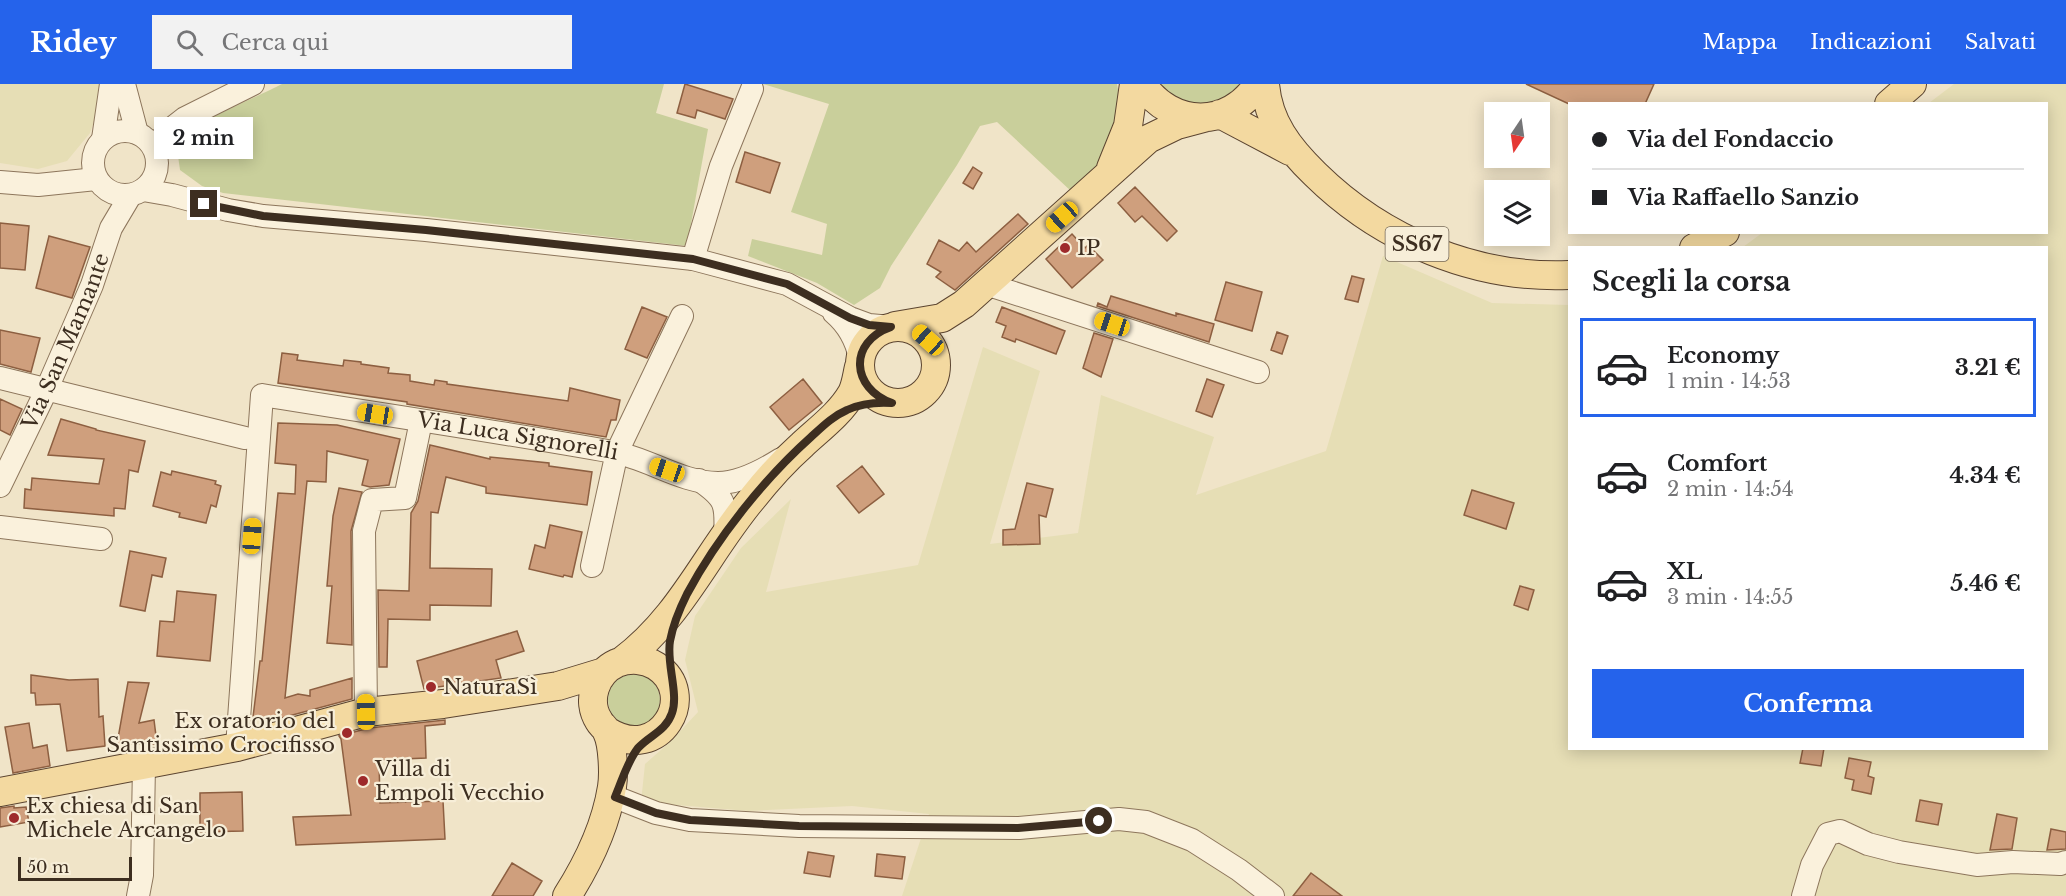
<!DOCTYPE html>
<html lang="it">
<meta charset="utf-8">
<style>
:root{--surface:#fff;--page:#f2f2f2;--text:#202124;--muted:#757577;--line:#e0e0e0;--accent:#2563eb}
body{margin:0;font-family:"Libre Baskerville",serif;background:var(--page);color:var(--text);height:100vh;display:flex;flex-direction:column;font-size:22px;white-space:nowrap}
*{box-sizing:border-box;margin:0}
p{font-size:20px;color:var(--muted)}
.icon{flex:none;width:33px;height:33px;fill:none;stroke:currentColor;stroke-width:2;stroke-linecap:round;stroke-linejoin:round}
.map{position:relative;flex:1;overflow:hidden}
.sheet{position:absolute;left:1568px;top:162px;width:480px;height:504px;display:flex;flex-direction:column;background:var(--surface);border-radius:0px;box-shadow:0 3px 15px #0003}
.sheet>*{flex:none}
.banner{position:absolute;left:1568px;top:18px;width:480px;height:132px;border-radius:0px;box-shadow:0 3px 15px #0003;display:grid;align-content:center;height:132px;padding:0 24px;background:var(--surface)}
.needle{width:39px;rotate:193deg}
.tools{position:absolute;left:1484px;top:18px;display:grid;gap:12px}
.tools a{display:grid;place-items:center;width:66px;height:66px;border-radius:0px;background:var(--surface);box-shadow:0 3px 15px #0003;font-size:30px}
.scale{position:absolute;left:18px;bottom:15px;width:114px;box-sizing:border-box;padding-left:6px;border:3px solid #3d2e20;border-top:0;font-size:16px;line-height:21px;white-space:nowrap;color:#3d2e20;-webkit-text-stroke:4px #f7eed8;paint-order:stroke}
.end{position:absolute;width:27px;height:27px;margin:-14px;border:8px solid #3d2e20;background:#fff;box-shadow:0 0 0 3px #fff}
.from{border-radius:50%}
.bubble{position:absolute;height:42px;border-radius:0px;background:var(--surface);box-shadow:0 3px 15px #0003;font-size:20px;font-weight:700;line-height:42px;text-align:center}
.car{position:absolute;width:18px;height:36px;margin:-18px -9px;border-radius:8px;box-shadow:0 0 4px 2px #0007;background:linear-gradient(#f5c518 24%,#345 0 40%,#f5c518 0 76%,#345 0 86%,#f5c518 0)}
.banner b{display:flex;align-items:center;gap:21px;height:57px;font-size:22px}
.banner b+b{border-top:2px solid var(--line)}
.banner i{width:15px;height:15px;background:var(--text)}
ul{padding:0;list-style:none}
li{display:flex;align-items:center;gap:18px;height:99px;margin:0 12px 9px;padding:0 12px;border:3px solid transparent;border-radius:0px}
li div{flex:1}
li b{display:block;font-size:22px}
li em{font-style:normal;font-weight:700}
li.selected{border-color:var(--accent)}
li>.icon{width:54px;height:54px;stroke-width:1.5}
h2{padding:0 24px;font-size:27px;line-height:72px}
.primary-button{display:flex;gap:12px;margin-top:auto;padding:12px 24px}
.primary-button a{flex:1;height:69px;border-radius:0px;background:var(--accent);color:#fff;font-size:24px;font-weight:700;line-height:69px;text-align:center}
header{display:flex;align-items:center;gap:36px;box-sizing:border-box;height:84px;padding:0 30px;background:var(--accent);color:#fff}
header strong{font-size:28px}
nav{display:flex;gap:33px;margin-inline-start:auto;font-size:21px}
.search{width:420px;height:54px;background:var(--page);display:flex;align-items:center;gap:15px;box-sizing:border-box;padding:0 21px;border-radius:0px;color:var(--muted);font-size:22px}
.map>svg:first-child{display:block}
.farmland{fill:#e6deb5}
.green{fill:#c9cf9b}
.building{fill:#cf9f7d;stroke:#8d5f41;stroke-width:1.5}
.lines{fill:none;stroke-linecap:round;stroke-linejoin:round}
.minor-casing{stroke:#8d765c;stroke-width:24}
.major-casing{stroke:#5b4430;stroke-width:30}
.minor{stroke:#faf1dc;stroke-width:22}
.major{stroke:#f3d9a0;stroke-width:28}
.route{stroke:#3d2e20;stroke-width:8}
.poi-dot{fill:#9e2a2b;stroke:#f7eed8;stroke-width:2}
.labels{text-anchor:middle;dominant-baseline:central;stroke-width:4.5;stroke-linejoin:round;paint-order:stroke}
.shield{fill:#f7eed8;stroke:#756857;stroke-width:1.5}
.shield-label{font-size:20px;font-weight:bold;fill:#3d2e20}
.poi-label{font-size:21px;fill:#3d2e20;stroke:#f7eed8;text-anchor:start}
.street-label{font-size:21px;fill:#3d2e20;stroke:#f7eed8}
</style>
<header>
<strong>Ridey</strong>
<div class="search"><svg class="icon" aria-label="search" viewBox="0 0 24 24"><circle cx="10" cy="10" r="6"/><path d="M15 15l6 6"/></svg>Cerca qui</div>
<nav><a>Mappa</a><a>Indicazioni</a><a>Salvati</a></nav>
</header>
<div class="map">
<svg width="2066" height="812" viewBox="0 0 2066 812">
<rect width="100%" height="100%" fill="#f0e4c8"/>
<path class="farmland" d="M0 0H103L104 7 90 49 67 77 38 85 0 79Z
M1954 0H2066V812H902L929 730 852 722 748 727 641 718 645 680 670 658 698 628 685 576 695 532 741 464 791 415 766 508 918 481 983 263 1040 287 990 460 1078 449 1101 311 1214 353 1196 411 1326 367 1383 172 1492 219 1569 221V664H2046V164L1743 163 1762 149 2046 148V20L1929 19Z"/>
<path class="green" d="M282 0H664L656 29 708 45 687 162 223 109 202 102 180 86C179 76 175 63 182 54 194 39 261 11 282 0Z
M763 0H1117L1119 11 1116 37 1095 89 1072 108 997 38 980 42 957 81 891 182 880 204 854 221 817 199 748 172 752 155 822 171 827 140 791 128 829 20Z
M1155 0H1244L1215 20 1188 21Z
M608 616a26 26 0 1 1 52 0a26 26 0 1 1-52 0Z"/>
<path class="building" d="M685 0 733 15 725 35 697 26 695 34 677 29Z
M1526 0H1654L1645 20H1569Z
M745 68 780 79 770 109 736 98Z
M973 83 982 89 973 105 963 99Z
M1135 103 1177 147 1167 157 1142 132 1135 138 1118 119Z
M1018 130 1028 140 955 206 936 193 941 188 927 180 939 156 959 167 967 158 976 168Z
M0 139 29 142 25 186 0 184Z
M1072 150 1085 164 1088 161 1103 176 1072 204 1046 175Z
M49 152 90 163 72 214 36 204Z
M1352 192 1364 195 1358 218 1345 215Z
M1226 198 1262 208 1252 247 1215 236Z
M1111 212 1176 232V229L1214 240 1209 258 1097 222 1098 219 1107 223Z
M642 223 667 233 647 274 625 265Z
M1002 223 1065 247 1056 270 1016 255 1015 258 1002 253 1006 242 996 238Z
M0 246 40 254 31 288 0 280Z
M1277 248 1288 252 1282 270 1271 266Z
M1094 249 1113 255 1101 293 1083 284Z
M282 269 298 271 297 276 343 282 344 276 361 278V280L389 284 388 289 410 291V297L434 301 435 296 447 298V300L568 317 570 304 620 316 616 336H611L606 353 407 320V318L278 299Z
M803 295 822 319 789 346 770 323Z
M1207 295 1224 301 1212 333 1196 327Z
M0 315 22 325 10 351 0 346Z
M61 335 96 345V346L145 357 138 388 129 386 125 425 114 424V432L24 424 25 405 31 406 32 394 99 400 104 375 48 371Z
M278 339 337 341 400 355 389 401 370 403 362 401 368 376 327 367 326 398 307 397 285 614 298 610 310 612V606L352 594V615L274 636 253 633 260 577H262L278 409 295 410 296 381 275 379Z
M430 361 490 375V373L549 379V382L592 388 587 421 486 409V403L446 393 438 429 431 428 430 484 492 485 491 522 430 521V536L388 535 387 583H379L378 506 409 507 411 429 418 417Z
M862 382 884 410 859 429 837 402Z
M172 387 216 397 215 400 221 402 216 423 211 421 206 439 179 433 180 429 153 422 161 388 171 391Z
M1027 399 1053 405 1046 433 1039 431 1040 460 1003 461V446L1015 445Z
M339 404 362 408 351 447 352 561 327 559 332 502H327L333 432Z
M1472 406 1514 419 1506 445 1464 431Z
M550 441 582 448 572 493 564 491 563 493 529 485 535 461 545 464Z
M130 467 166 474 162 493 152 491 145 527 120 522Z
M1520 502 1534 506 1528 526 1514 521Z
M177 507 216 511 210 577 157 572 160 537 174 538Z
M517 547 524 567 496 576 501 594 424 605 417 577Z
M31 591 69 596 98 595 99 633 103 632 105 662 67 667 60 620 36 621 35 609H31Z
M128 598 149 599 139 639 154 636 157 660H117Z
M445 636V640L425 642 426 674 379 676 380 719 443 717 445 755 296 761 293 733 351 731 341 655 339 652 369 644Z
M29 639 33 664 47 661 50 682 13 689 5 643Z
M1803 664H1824L1821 682 1800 679Z
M1849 674 1871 678 1868 692 1874 694 1871 710 1852 706 1854 696 1845 694Z
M242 708 243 747 200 748V709Z
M1920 716 1942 720 1938 741 1916 737Z
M14 722V724L26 723 29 738 0 743V724Z
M1997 730 2017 734 2012 765 1990 766Z
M2051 745 2066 748V765L2047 766Z
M808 768 834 772 830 793 804 789Z
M877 770 905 773 902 795 875 792Z
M512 779 542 797 533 812H492Z
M1311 789 1342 812H1293Z"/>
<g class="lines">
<defs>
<g id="minor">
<path d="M124 0 137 49"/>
<circle cx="125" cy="79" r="32"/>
<path d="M103 55 111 0"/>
<path d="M154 63 167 48 185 34 253 0"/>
<path d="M0 98 38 101 96 95"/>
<path d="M143 106 172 111 228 126 263 132 426 146 693 175 787 200 850 234 869 241 891 243"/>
<path d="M693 175 721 82 752 5"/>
<path d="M986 200 1258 288"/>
<path d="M834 229C848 241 856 255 860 274"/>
<path d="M0 294 245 354"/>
<path d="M699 396C725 414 727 419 725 451"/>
<path id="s1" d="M0 402 46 307 92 201 111 144 130 112"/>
<path d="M0 443 101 455"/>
<path d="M592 482 617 368 682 232"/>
<path d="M366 628 364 447 372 416 405 414 421 337"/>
<path id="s2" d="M237 663 262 311C379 330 496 347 613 368 648 374 681 399 718 399 740 399 762 387 781 375"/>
<path d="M615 713 656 729 690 736 799 742 1019 744 1119 735 1146 738 1192 756 1239 786 1273 812"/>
<path d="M138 812 142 791 144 681"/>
<path d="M1803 812 1812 781 1828 750 1840 747 1868 760 1899 768 1977 781 2013 778 2060 780 2066 778"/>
</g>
<path id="major" d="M1142 0C1172 44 1229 45 1258 0
M1265 0C1268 38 1289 65 1315 90 1382 156 1475 195 1569 191
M1889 20 1912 0
M1220 30 1290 67
M1111 84 1128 42 1134 0
M1694 164 1725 148
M895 242 942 234 964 220 1148 55 1177 41 1207 33
M860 281a38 38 0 1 1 76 0a38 38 0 1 1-76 0Z
M622 577C681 533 706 470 752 415 767 396 784 377 802 361 819 345 840 330 852 309 856 301 857 291 859 283
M0 708 237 663 366 628 443 620 558 602 604 588
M567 812C588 779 606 741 612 703 614 690 613 660 607 648 606 644 601 641 599 637 586 617 595 589 617 579 630 574 645 575 656 582 700 610 660 681 607 647"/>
</defs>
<use href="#minor" class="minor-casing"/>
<use href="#major" class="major-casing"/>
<use href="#minor" class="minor"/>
<use href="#major" class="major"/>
</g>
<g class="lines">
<path class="route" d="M204 120 263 132 426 146 693 175 787 200 850 234 869 241 891 243C848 258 851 304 892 319 876 318 862 319 847 326 833 332 822 343 811 353 764 395 717 454 687 510 680 524 673 541 670 557 666 579 679 610 672 629 666 647 650 651 638 664 627 678 622 697 615 713L656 729 690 736 799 742 1018 744 1099 737"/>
</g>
<g class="poi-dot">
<circle cx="1065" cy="164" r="6"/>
<circle cx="431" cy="603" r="6"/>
<circle cx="347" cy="649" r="6"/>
<circle cx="363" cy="697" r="6"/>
<circle cx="14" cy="734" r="6"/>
</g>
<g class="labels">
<rect class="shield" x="1385.5" y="143" width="63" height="34" rx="4.5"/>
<g class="shield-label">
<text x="1417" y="160">SS67</text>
</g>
<g class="poi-label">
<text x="1077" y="164">IP</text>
<text x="443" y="603">NaturaSì</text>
<text x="335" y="637" text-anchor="end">Ex oratorio del<tspan x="335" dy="24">Santissimo Crocifisso</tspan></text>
<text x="375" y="685">Villa di<tspan x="375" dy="24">Empoli Vecchio</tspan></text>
<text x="26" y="722">Ex chiesa di San<tspan x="26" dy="24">Michele Arcangelo</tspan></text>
</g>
<g class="street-label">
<text stroke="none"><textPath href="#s1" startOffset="159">Via San Mamante</textPath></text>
<text stroke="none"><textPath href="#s2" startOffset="612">Via Luca Signorelli</textPath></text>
</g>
</g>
</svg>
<div class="tools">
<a><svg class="needle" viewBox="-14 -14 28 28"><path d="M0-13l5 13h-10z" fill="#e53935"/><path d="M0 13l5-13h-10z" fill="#757577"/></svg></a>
<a><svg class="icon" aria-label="layers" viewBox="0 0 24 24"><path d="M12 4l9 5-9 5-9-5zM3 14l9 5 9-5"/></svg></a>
</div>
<div class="scale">50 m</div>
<i class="end from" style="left:1099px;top:737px"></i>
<i class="end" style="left:204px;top:120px"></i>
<div class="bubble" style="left:154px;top:33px;width:99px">2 min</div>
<i class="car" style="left:1062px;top:133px;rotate:228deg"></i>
<i class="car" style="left:1112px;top:240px;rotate:288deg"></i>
<i class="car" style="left:928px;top:256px;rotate:312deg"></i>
<i class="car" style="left:375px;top:330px;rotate:279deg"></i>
<i class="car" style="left:667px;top:386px;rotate:289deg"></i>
<i class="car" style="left:252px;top:452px;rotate:4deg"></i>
<i class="car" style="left:366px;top:628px;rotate:359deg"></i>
<div class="banner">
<b><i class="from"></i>Via del Fondaccio</b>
<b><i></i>Via Raffaello Sanzio</b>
</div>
<section class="sheet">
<h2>Scegli la corsa</h2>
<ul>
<li class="selected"><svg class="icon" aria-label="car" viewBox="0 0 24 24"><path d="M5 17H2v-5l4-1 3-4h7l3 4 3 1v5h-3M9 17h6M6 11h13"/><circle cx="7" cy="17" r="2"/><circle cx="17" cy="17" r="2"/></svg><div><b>Economy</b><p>1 min · 14:53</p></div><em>3.21 €</em></li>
<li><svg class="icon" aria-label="car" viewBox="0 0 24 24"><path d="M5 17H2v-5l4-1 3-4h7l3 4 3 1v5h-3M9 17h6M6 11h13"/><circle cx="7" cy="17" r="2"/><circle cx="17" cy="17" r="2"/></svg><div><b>Comfort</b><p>2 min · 14:54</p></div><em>4.34 €</em></li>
<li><svg class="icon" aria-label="car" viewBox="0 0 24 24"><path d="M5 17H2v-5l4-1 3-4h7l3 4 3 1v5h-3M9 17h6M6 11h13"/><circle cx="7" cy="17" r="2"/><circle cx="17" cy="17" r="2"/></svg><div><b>XL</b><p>3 min · 14:55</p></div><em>5.46 €</em></li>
</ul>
<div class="primary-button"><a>Conferma</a></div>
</section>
</div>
